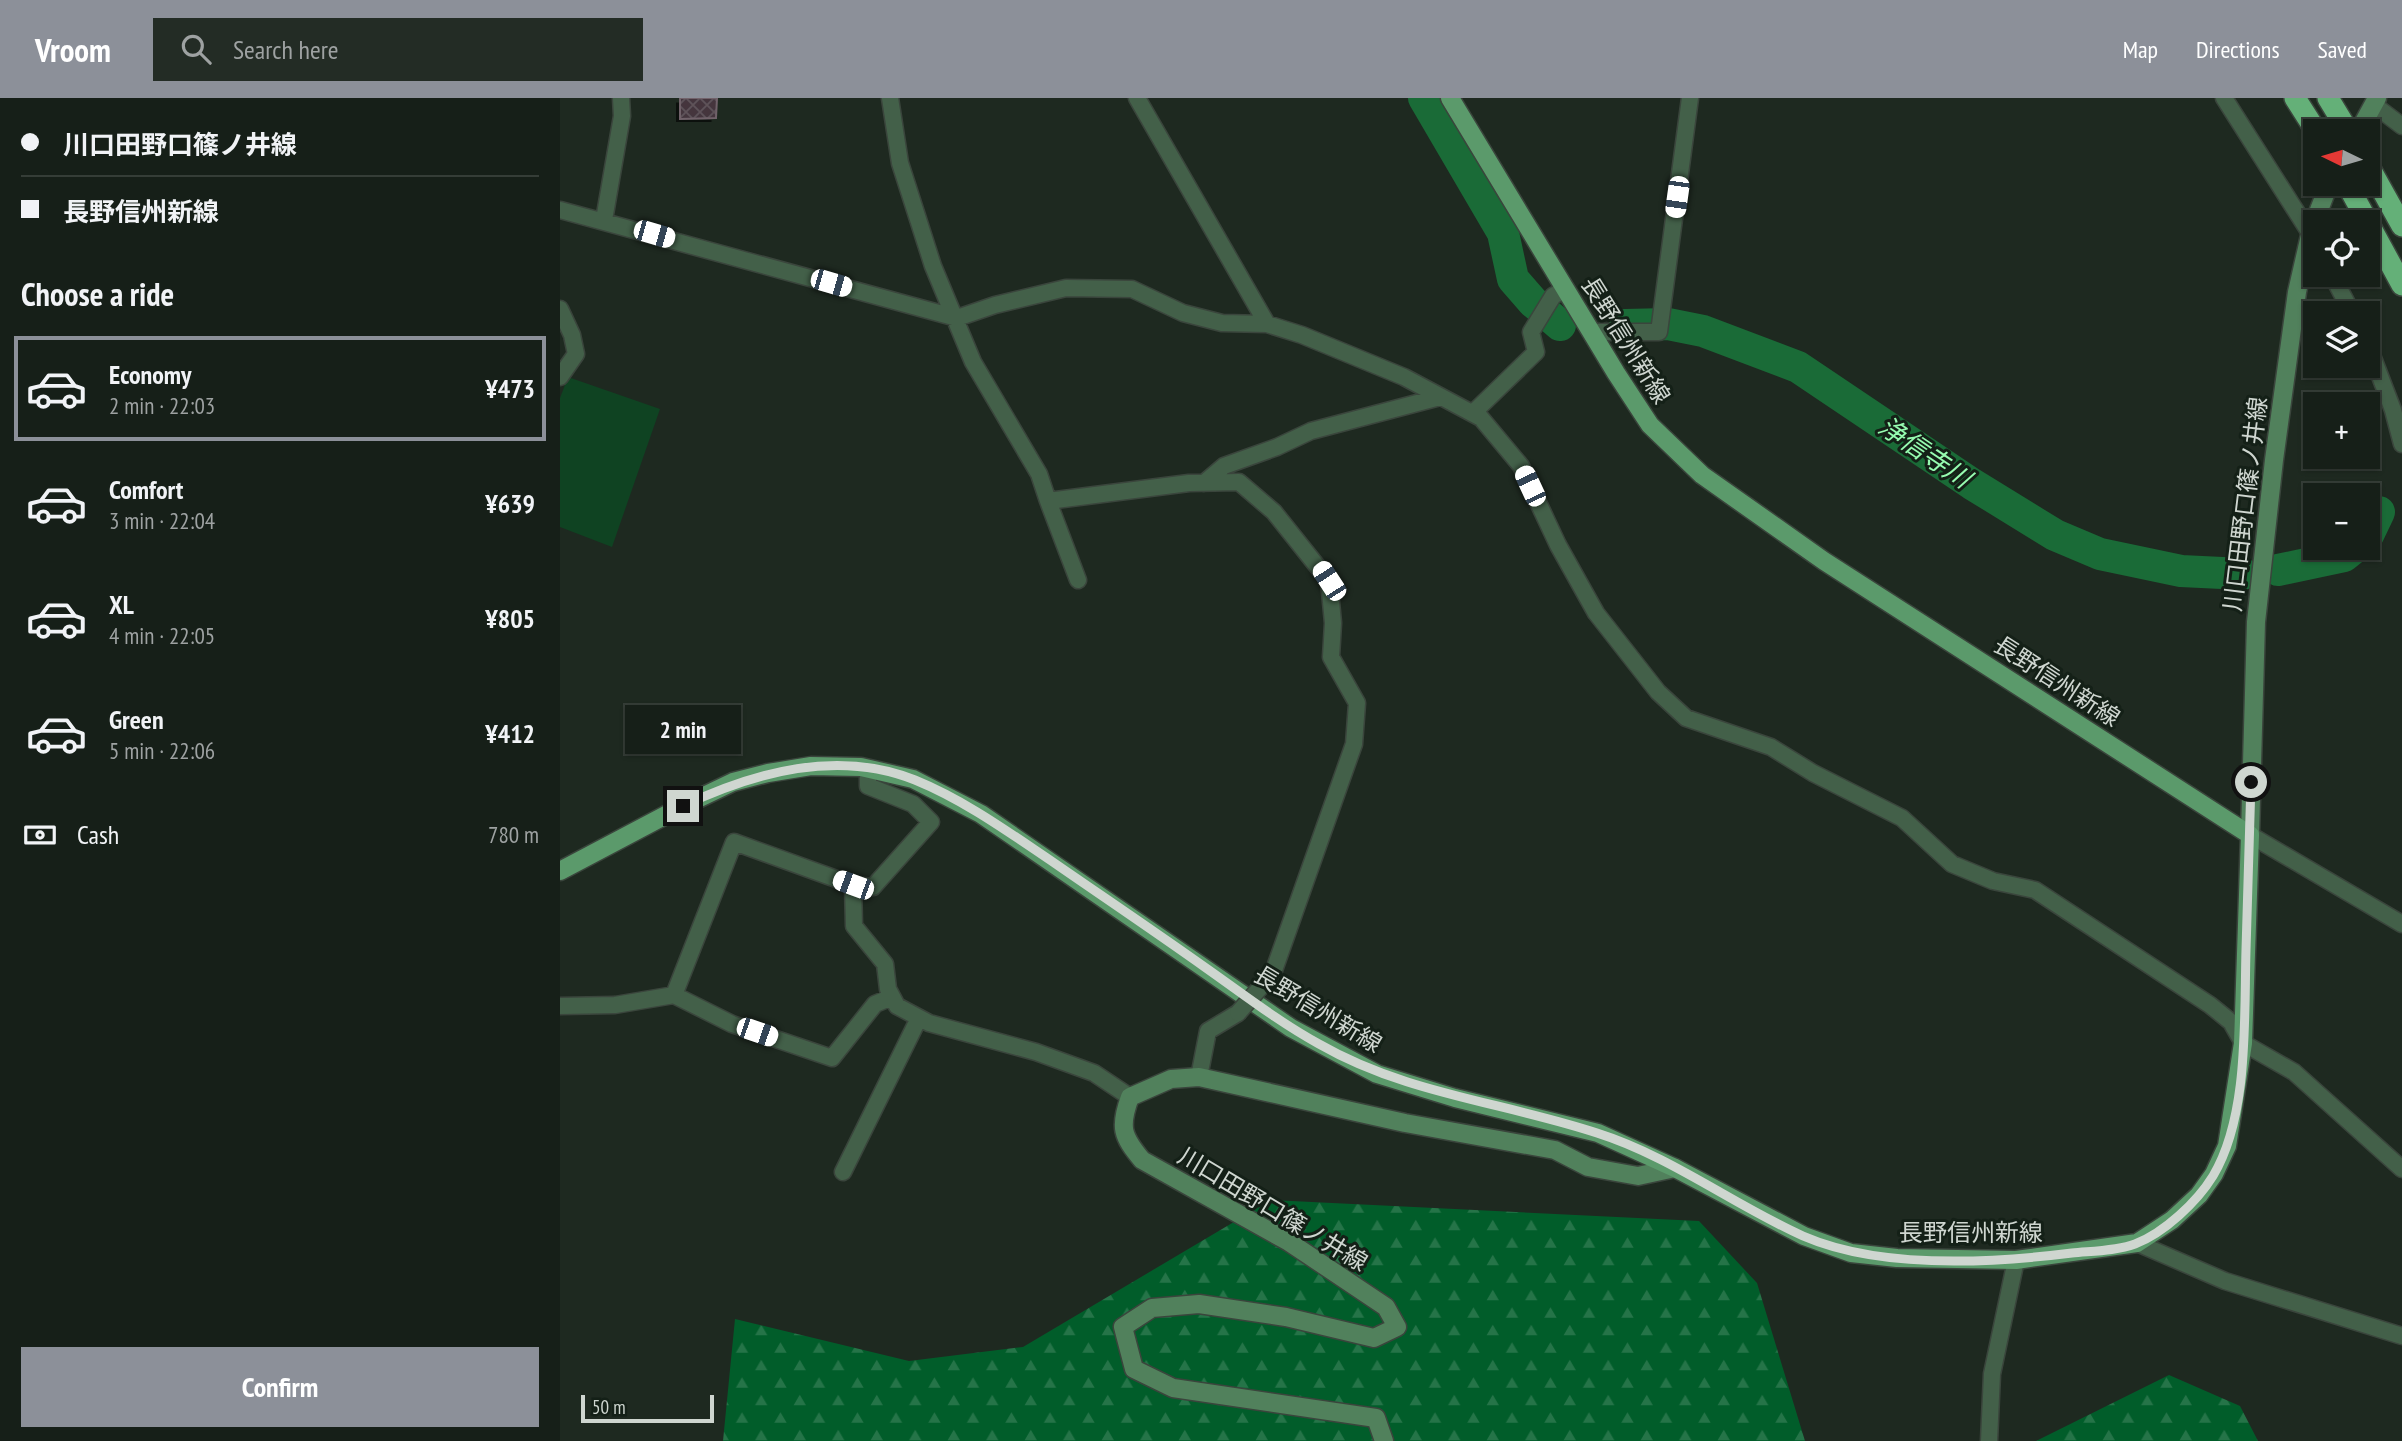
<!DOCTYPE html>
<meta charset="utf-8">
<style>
:root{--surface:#161f18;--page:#232c25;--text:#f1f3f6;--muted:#9ea2a2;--line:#353d37;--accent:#8c9099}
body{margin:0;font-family:"PT Sans Narrow","Noto Sans JP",sans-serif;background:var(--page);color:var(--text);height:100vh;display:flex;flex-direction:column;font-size:26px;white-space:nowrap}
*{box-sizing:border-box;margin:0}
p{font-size:23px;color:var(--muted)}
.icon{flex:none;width:38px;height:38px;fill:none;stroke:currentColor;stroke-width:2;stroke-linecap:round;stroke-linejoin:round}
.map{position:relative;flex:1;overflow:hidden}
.details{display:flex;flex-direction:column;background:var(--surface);width:560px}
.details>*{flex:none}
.banner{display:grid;align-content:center;height:154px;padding:0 21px;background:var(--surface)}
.needle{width:46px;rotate:275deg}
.tools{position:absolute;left:1743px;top:21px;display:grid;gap:14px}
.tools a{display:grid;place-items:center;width:77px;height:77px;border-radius:0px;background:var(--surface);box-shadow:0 2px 5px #0004,0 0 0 2px var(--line);font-size:35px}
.scale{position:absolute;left:21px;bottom:18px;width:133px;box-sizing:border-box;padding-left:7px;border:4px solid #cfd6d0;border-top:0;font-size:19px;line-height:24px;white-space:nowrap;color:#cfd6d0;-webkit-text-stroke:5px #142017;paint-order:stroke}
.end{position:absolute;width:32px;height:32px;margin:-16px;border:9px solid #cfd6d0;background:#111;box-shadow:0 0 0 4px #111}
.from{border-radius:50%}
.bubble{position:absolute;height:49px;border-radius:0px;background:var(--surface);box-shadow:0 2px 5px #0004,0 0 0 2px var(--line);font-size:23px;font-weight:700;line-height:49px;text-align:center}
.car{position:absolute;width:21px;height:42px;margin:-21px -10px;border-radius:9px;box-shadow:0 0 5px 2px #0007;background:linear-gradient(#fff 24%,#345 0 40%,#fff 0 76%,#345 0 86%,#fff 0)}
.banner b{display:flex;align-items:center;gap:24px;height:66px;font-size:26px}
.banner b+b{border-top:2px solid var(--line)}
.banner i{width:18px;height:18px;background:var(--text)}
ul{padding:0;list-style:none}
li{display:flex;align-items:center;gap:21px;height:105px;margin:0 14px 10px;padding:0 7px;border:4px solid transparent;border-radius:0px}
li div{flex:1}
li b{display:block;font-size:26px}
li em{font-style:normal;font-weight:700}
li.current{border-color:var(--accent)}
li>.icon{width:63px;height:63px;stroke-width:1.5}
h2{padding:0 21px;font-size:32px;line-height:84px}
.pay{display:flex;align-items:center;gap:18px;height:77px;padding:0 21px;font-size:26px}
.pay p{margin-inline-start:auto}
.cta{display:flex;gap:14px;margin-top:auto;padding:14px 21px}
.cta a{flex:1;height:80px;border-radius:0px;background:var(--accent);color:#fff;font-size:28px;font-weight:700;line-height:80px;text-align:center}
header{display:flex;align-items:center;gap:42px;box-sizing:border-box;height:98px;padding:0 35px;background:var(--accent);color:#fff}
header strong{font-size:33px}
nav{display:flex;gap:38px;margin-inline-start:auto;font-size:24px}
.search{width:490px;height:63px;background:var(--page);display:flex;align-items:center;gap:18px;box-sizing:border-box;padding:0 24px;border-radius:0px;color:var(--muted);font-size:26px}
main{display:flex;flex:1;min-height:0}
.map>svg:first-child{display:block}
.forest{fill:url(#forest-firs)}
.pitch{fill:#0f4322}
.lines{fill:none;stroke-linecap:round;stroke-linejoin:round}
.river{stroke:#1a6b37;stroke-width:32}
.building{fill:url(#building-cross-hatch);stroke:#71626b;stroke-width:2;filter:url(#shadow)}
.minor-casing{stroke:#3a453c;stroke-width:19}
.secondary-casing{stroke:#3a453c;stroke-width:21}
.primary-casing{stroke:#3a453c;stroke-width:21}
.motorway-casing{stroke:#3a453c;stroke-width:24}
.minor{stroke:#436049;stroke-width:16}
.secondary{stroke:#51815c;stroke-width:18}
.primary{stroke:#5b9a6b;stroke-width:18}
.motorway{stroke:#64b078;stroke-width:21}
.minor-bridge-casing{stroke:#3a453c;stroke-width:19;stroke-linecap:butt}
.minor-bridge{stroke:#436049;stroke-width:16}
.route{stroke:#cfd6d0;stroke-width:9}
.labels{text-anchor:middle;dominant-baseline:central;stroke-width:6;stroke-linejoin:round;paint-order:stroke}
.street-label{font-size:24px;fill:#cfd6d0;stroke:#142017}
.water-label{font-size:26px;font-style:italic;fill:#96fcb0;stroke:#142017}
</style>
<header>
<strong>Vroom</strong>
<div class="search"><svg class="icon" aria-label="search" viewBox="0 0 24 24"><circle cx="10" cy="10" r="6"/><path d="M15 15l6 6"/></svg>Search here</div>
<nav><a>Map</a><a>Directions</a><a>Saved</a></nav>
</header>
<main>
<section class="details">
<div class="banner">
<b><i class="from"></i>川口田野口篠ノ井線</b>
<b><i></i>長野信州新線</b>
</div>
<h2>Choose a ride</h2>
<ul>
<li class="current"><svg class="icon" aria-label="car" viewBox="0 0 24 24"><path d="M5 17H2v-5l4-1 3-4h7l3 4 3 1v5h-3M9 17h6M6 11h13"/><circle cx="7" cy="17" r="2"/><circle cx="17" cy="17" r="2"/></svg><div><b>Economy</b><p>2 min · 22:03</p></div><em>¥473</em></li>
<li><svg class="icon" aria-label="car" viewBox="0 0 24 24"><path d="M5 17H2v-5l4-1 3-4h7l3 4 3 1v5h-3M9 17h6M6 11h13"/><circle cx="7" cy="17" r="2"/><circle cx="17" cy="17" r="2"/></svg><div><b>Comfort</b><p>3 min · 22:04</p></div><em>¥639</em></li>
<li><svg class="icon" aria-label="car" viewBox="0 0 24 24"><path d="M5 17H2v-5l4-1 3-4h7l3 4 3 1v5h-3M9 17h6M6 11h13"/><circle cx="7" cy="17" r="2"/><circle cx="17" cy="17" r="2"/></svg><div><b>XL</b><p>4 min · 22:05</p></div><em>¥805</em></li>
<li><svg class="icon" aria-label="car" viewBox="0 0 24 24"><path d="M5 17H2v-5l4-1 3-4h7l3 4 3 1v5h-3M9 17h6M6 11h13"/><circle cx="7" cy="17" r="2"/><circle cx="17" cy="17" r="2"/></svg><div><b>Green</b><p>5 min · 22:06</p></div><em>¥412</em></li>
</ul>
<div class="pay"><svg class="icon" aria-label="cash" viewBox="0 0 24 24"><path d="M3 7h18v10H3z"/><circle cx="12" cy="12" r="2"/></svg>Cash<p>780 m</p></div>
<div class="cta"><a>Confirm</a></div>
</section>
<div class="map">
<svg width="1842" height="1343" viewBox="0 0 1842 1343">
<defs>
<pattern id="forest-firs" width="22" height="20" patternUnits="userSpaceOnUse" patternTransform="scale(1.75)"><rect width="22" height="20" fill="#015d2a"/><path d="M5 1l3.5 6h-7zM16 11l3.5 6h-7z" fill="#257448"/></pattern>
<pattern id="building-cross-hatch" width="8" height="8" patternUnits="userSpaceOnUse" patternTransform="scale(1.75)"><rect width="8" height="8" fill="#44363e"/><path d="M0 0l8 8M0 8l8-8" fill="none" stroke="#5e5259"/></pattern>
<filter id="shadow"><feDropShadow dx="-5.5" dy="5.5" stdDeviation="0" flood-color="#0009"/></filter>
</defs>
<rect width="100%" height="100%" fill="#1e2920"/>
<path class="forest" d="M711 1102 1139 1123 1197 1185 1245 1343H163L175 1221 349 1263 463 1249Z
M1609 1277 1680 1308 1698 1343H1476Z"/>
<path class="pitch" d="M8 279 100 311 52 449 0 429V300Z"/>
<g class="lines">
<path class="river" d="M864 0 943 135 953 181 973 204 1000 227
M1065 227 1108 226 1143 233 1238 269 1412 386 1495 437 1540 456 1621 473 1683 476
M1808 437 1819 414
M1718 472 1784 458 1794 450"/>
</g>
<path class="building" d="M120 0H157L156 20 120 21Z"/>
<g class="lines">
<defs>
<path id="minor" d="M330 0 340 65 373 168 413 264 479 376 488 403 629 385 679 384 714 414 769 483 773 525 771 559 797 605 794 646 713 875
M577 0 707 226
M1664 0 1755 143
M1814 7 1842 28
M0 112 397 220 435 207 506 190 572 191 623 215 662 225 707 226 742 237 844 279 921 320 961 368 998 447 1036 515 1098 594 1126 620 1211 649 1253 675 1342 720 1392 766 1433 783 1475 792 1650 907 1671 924 1683 945 1734 974 1842 1071
M44 122 62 18 61 0
M1772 177 1792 215
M0 211 12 237 16 256 0 279
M1031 234H1099L1130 0
M1808 247 1833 312 1842 346
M913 315 976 254 971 234 993 198 1005 191
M644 385 664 368 717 349 751 333 880 299
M488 403 518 482
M1690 737 1842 826
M293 787 313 789 371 724 353 706 308 688V671
M114 897 172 926 272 960 315 906 332 899
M0 908 55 907 114 897 174 744 293 787 294 828 325 866 328 891 337 908 369 925 476 954 534 975 570 999
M639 979 648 933 678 915
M283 1074 359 920
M1577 1145 1665 1183 1842 1238
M1429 1343 1432 1276 1456 1162"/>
<path id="secondary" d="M1799 33 1817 0
M1690 737 1696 524 1714 362 1737 194 1751 133 1769 86
M824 1343 816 1320 613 1290 574 1271 563 1229 592 1210 639 1206 726 1219 814 1240 837 1229 826 1209 729 1144 582 1062C562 1038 559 1029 570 999L611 981 639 979 845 1025 995 1052 1028 1069 1078 1078 1115 1070"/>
<path id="primary" d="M0 773 123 708 173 684 208 675 251 668 301 669 353 681 421 716 731 930 817 976 895 1000 1038 1035 1115 1070 1244 1138 1291 1155 1337 1160 1456 1162 1577 1145 1612 1122 1639 1097 1654 1076 1667 1048 1683 945 1690 737 1264 463 1142 377 1090 327 1056 275 890 0"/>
<path id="motorway" d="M1735 0 1756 33
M1768 0 1788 33
M1808 67 1842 128
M1787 86 1842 187"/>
</defs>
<use href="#minor" class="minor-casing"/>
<use href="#secondary" class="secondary-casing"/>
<use href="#primary" class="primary-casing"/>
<use href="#motorway" class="motorway-casing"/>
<use href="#minor" class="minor"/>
<use href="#secondary" class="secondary"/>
<use href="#primary" class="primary"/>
<use href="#motorway" class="motorway"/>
<defs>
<path id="minor-bridge" d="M678 915 713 875"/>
</defs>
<use href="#minor-bridge" class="minor-bridge-casing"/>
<use href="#minor-bridge" class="minor-bridge"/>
</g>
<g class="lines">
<path class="route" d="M123 708C195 674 278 651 355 682 404 702 447 733 490 762 542 798 594 833 646 870 683 896 719 924 759 946 846 996 943 1004 1037 1035 1110 1058 1174 1107 1243 1138 1319 1171 1432 1165 1512 1155 1532 1153 1556 1153 1575 1146 1604 1135 1637 1104 1653 1078 1689 1018 1684 921 1686 852 1688 796 1689 740 1691 684"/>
</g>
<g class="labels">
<g class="street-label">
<text transform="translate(1066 242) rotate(58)">長野信州新線</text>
<text transform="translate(1685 406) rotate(-83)">川口田野口篠ノ井線</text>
<text transform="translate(1497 583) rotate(33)">長野信州新線</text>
<text transform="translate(758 911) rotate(31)">長野信州新線</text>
<text transform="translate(713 1111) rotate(31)">川口田野口篠ノ井線</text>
<text x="1411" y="1134">長野信州新線</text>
</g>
<g class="water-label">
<text transform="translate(1365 354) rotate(34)">浄信寺川</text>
</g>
</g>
</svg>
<div class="tools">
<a><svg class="needle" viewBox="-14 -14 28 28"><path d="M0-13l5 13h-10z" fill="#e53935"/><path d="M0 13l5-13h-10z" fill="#9ea2a2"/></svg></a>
<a><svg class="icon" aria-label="locate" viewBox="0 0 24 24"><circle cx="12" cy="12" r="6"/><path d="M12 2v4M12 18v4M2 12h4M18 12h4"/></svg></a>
<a><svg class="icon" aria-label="layers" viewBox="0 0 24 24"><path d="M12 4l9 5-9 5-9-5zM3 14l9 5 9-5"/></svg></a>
<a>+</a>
<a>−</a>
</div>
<div class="scale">50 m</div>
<i class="end from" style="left:1691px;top:684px"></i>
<i class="end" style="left:123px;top:708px"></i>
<div class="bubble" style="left:65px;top:607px;width:116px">2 min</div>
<i class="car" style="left:1117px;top:99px;rotate:188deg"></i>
<i class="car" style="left:94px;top:136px;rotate:106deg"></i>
<i class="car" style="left:271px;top:185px;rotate:106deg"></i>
<i class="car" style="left:970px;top:388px;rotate:335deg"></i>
<i class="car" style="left:769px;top:483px;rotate:327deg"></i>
<i class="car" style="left:293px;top:787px;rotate:290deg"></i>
<i class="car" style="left:197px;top:934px;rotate:109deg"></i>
</div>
</main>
